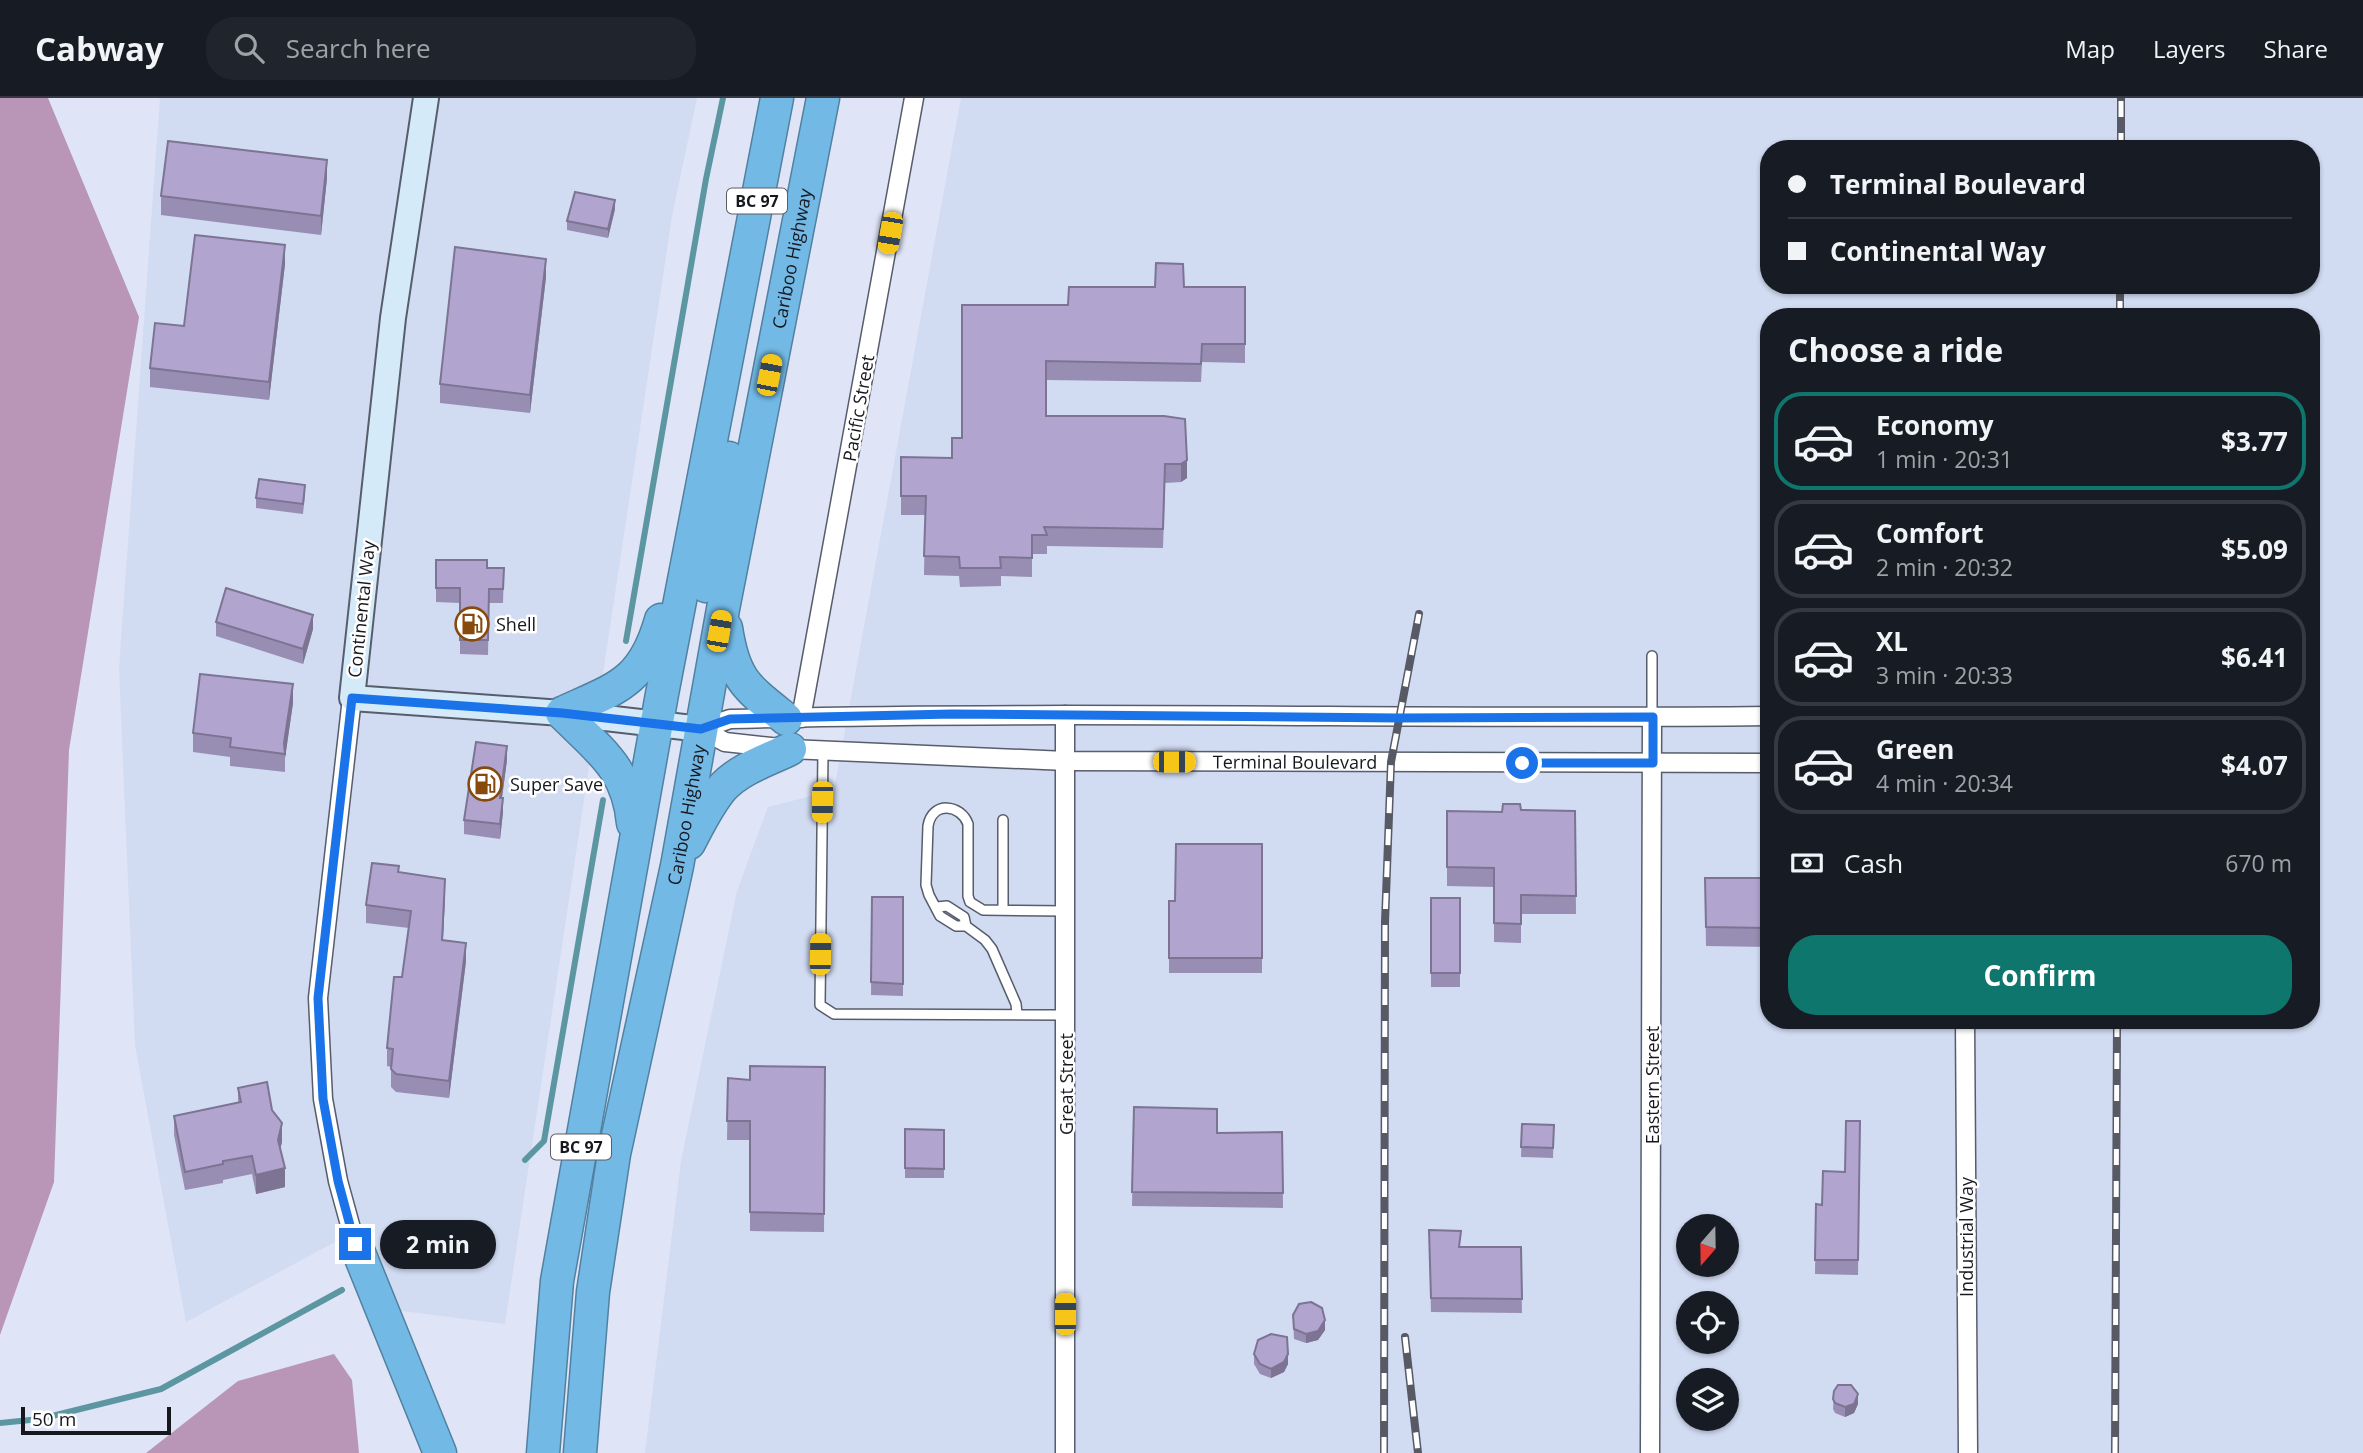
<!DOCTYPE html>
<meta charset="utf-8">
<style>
:root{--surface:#171b24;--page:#20242c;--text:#f1f3f6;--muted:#9ea1a6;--line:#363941;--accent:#0f766e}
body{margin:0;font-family:"Open Sans",sans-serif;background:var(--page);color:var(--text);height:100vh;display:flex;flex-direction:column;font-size:26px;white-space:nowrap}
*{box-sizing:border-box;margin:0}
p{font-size:23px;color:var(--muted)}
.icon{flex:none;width:38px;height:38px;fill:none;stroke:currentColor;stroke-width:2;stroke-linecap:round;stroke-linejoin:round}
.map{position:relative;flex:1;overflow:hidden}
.panel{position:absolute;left:1760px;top:210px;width:560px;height:721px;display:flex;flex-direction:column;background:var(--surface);border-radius:28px;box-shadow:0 2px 5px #0004}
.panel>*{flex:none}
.banner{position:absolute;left:1760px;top:42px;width:560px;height:154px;border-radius:28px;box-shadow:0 2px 5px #0004;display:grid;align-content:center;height:154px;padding:0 28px;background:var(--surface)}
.needle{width:46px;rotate:200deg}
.buttons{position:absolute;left:1676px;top:1116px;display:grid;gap:14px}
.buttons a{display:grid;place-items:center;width:63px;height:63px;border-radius:50%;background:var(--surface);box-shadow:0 2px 5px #0004;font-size:35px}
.scale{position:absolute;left:21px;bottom:18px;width:150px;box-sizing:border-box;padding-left:7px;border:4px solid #16181e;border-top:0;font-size:19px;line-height:24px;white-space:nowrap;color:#16181e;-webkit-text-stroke:5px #fff;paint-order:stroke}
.end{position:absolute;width:32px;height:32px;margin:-16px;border:9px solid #1a73e8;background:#fff;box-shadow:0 0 0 4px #fff}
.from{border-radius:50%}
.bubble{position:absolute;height:49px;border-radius:24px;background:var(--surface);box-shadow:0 2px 5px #0004;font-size:23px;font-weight:700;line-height:49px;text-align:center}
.car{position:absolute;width:21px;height:42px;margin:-21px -10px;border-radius:9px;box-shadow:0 0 5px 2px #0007;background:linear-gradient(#f5c518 24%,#345 0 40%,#f5c518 0 76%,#345 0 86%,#f5c518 0)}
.banner b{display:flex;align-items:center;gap:24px;height:66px;font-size:26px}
.banner b+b{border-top:2px solid var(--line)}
.banner i{width:18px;height:18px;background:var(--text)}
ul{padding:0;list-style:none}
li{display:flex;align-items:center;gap:21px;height:98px;margin:0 14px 10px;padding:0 14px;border:4px solid var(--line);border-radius:28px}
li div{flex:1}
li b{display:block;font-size:26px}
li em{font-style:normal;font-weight:700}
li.on{border-color:var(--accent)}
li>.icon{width:63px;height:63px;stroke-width:1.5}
h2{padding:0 28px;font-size:32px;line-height:84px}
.pay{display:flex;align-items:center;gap:18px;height:77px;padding:0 28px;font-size:26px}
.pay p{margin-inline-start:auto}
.cta{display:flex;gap:14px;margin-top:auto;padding:14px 28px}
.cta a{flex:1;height:80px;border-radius:28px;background:var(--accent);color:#fff;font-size:28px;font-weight:700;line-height:80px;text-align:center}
header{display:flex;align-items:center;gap:42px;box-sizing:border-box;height:98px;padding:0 35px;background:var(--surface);border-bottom:2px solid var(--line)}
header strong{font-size:33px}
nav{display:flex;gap:38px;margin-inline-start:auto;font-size:24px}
.search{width:490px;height:63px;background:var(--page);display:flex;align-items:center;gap:18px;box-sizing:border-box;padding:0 24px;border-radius:28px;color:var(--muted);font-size:26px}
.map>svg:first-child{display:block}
.built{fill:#d1dbf2;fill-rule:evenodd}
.forest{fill:#b995b7}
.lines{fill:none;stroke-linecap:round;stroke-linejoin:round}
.stream{stroke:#5c97a1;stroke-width:6}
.lane-casing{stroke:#575d6b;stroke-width:12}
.street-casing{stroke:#575d6b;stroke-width:21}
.secondary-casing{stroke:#575d6b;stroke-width:28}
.highway-casing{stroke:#5281a0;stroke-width:35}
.lane{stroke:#fff;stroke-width:9}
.street{stroke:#fff;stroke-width:18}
.secondary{stroke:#d5eaf8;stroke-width:24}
.highway{stroke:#73b9e6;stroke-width:32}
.rail-casing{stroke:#575a64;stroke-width:8}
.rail{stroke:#fff;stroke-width:5;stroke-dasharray:16;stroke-linecap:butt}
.wall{fill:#988eb3}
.shaded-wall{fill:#7c7492}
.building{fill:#b1a5d0;stroke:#7c7492;stroke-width:2}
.route{stroke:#1a73e8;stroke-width:9}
.labels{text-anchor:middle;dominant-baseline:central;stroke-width:5;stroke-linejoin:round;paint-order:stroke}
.shield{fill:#fff;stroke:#5c5d62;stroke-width:2}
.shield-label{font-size:16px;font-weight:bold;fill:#16181e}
.street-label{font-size:18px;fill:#16181e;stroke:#fff}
.poi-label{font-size:18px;fill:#16181e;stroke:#fff;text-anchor:start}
</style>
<header>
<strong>Cabway</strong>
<div class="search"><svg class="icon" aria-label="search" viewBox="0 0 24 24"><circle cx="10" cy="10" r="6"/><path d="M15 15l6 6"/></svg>Search here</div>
<nav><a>Map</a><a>Layers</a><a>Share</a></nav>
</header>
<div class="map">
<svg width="2363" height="1355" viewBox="0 0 2363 1355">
<rect width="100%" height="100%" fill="#dfe5f6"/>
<path class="built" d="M160 0H697L672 118 505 1226 394 1212 365 1128 186 1224 135 947 119 570Z
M961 0H2363V1355H645L681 1063 737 793 768 709 834 692ZM1769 51H2312V187H1769ZM1769 219H2312V922H1769ZM1689 1129H1727V1167H1689ZM1689 1206H1727V1244H1689ZM1689 1283H1727V1321H1689Z"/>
<path class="forest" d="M0 0H48L139 219 69 652 54 1084 0 1237Z
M334 1256 352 1282 359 1355H146L238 1283Z"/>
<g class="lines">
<path class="stream" d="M626 543 706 81 723 0
M525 1062 544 1043 603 702
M0 1325 40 1321 161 1291 342 1192"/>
<defs>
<path id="lane" d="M1652 558V619
M823 653 820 907 834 916 1066 917
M1003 722V812
M937 809 947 808 964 819 966 828 985 842 992 851 1016 906 1017 916
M966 828H956L940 818 929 797 926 787 928 728C932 703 961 706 968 726V798L970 804 983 812 1066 813"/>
<g id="street">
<path d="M352 600 318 900 323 1001 338 1083 355 1145"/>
<path d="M801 620 914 0"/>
<path id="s1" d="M701 631 725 644 790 651 1066 663 1769 665"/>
<path d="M701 631 730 621C1076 612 1423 622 1769 618"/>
<path d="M1965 922 1968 1355"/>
<path d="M1065 1355V617"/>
<path d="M1650 1355 1652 619"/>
</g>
<path id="secondary" d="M426 0 393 220 352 600 562 615 701 631"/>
<g id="highway">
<path d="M706 488 729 360"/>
<path d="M726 530C734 582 746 589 786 621"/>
<path d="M633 725C628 670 599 652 562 615 617 590 643 585 661 522"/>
<path d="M689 745C699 726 709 705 723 689 741 670 768 662 790 651"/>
<path d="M355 1145 440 1355"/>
<path d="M543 1355 557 1183 662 596 777 0"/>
<path id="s2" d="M580 1355 593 1194 614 1056 677 768 723 511 823 0"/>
</g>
</defs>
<use href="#lane" class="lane-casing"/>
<use href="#street" class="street-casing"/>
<use href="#secondary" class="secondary-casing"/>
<use href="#highway" class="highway-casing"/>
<use href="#lane" class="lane"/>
<use href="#street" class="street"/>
<use href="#secondary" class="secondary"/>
<use href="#highway" class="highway"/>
<defs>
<path id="rail" d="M2121 51V0
M2120 219V187
M1405 1239 1418 1355
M1384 1355 1385 824 1391 664 1419 516
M2115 1355 2117 922"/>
</defs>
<use href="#rail" class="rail-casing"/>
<use href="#rail" class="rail"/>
</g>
<path class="wall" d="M327 80 321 137 161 117V98Z
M615 111 608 140 567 132V123Z
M285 166 269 302 150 289V270L184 228Z
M546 179 530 315 440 305V286Z
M1184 189H1245V265L1202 264 1201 284 1046 282V318H1164L1187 380 1181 384 1165 385 1163 450 1047 448V456H1032V479L1001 478V488L960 489 959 478 924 477 925 417H901V359L952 360 962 340 1068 207Z
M305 397 303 416 256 410V400Z
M436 462 487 470H504L503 505H489L488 557 460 556V505L436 504Z
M216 524 313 531 303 566 216 538Z
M293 605 285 660V674L230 668V659L193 654V635Z
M507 662 502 700 503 714 500 741 464 736V722Z
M1521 712 1575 713 1576 816H1521V845L1494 844V789L1447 788V713L1502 714Z
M1769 732V849L1706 848 1705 780H1768Z
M1262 746V875H1169V803H1175Z
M399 775 445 798 443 842 466 863 449 1000 396 994 391 989V969L387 968V950L402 879 409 830 366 825V807Z
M872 799H903V898L871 897Z
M1431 800H1460V889H1431Z
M825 969 824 1134 750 1133V1042H727L728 980 750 982Z
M238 990 272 1012 282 1044 280 1051 285 1089 256 1096 252 1076 223 1082V1085L185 1092 174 1037V1018L238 1004Z
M1134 1009 1217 1035 1282 1034 1283 1110 1132 1108Z
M1860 1023 1858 1177 1815 1176 1816 1106 1822 1107 1845 1074Z
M1522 1026 1554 1027 1553 1060 1521 1059Z
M905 1031 944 1032V1080H905Z
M1429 1132 1460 1149H1521L1522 1215 1431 1214Z
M1293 1217 1325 1232 1318 1242 1306 1245 1294 1241Z
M1254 1256 1288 1266 1284 1274 1271 1280 1260 1276 1254 1266Z
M1834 1293 1858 1306 1854 1315 1845 1319 1835 1315 1833 1311Z"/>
<path class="shaded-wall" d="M327 62V80L321 137V118Z
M615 102V111L608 140V131Z
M285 147V166L269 302V284Z
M546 161V179L530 315V297Z
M1187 362V380L1181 384V366Z
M313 517V531L303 566V551Z
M293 586V605L285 660 284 645Z
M507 648V662L500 714V700Z
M503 700V714L500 741V726Z
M445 781V798L442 860V842Z
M466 845V863L449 1000V983Z
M282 1025V1044L278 1060V1042Z
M285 1070V1089L256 1096V1077Z
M1325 1222V1232L1318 1242 1306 1245V1236Z
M1288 1256V1266L1284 1274 1271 1280V1271Z
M1858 1296V1306L1854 1315 1845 1319V1309Z"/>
<path class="building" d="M168 43 327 62 321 118 161 98Z
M575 94 615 102 608 131 567 123Z
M195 137 285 147 269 284 150 270 155 225 184 228Z
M455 149 546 161 530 297 440 286Z
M1156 165 1183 166 1184 189H1245V246H1202L1201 266 1046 263V318H1164L1185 321 1187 362 1181 366H1165L1163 431 1044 429 1047 437H1032V460L1000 459 1001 470H960L959 459 924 458 926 398H901V359L952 360V340H962V207H1068L1069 189H1155Z
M259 381 305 387 303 406 256 400Z
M436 462H487V470H504L503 491H489L488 542H460V490H436Z
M226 490 313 517 303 551 216 524Z
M200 576 293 586 284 645 285 656 230 649 231 640 193 635Z
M476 644 507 648 500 700H503L500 726 464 722Z
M1503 706H1520L1521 712 1575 713 1576 798 1521 797V826L1494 825V770L1447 769V713L1502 714Z
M1769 732V830L1706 829 1705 780H1768Z
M1176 746H1262V860H1169V803H1175Z
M372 765 399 768 398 774 445 781 442 842 466 845 449 983 396 976 391 971 393 951 387 950 394 879H402L411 813 366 807Z
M872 799H903V886L871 884Z
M1431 800H1460V875H1431Z
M750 968 825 969 824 1116 750 1114V1023H727L728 980 750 982Z
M267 984 272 1012 282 1025 278 1042 285 1070 256 1077 252 1058 223 1063V1066L185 1074 174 1018 241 1004 238 990Z
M1134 1009 1217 1011V1035L1282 1034 1283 1095 1132 1094Z
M1846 1023H1860L1858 1162H1815L1816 1106 1822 1107 1823 1073 1845 1074Z
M1522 1026 1554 1027 1553 1050 1521 1049Z
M905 1031 944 1032V1071L905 1070Z
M1429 1132 1461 1133 1459 1149H1521L1522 1201 1431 1200Z
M1311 1204 1322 1210 1325 1222 1318 1233 1306 1236 1294 1231 1293 1217 1299 1206Z
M1271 1236 1287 1239 1288 1256 1284 1264 1271 1271 1260 1266 1254 1256 1258 1242Z
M1838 1287H1851L1858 1296 1854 1306 1845 1309 1835 1305 1833 1301 1834 1293Z"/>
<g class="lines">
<path class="route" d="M355 1146 338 1083 323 1001 318 900 352 600 562 615 701 631 730 621 952 616 1398 620 1653 619V665H1522"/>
</g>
<defs>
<symbol id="fuel-ring" viewBox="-11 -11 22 22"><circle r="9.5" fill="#fff" stroke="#88490d" stroke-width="1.5"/><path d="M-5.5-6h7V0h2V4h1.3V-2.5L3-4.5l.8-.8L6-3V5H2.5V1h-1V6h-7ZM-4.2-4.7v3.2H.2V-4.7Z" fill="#88490d"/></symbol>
</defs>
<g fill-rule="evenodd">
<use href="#fuel-ring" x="453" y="507" width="38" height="38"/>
<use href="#fuel-ring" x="466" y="667" width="38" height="38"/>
</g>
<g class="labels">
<g class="shield">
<rect x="727" y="90.5" width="60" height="25" rx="5"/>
<rect x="551" y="1036.5" width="60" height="25" rx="5"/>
</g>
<g class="shield-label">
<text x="757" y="103">BC 97</text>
<text x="581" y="1049">BC 97</text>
</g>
<g class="street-label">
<text stroke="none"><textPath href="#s2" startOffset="1214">Cariboo Highway</textPath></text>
<text transform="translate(858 310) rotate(-80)">Pacific Street</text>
<text transform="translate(361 511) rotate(-84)">Continental Way</text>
<text stroke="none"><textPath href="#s1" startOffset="598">Terminal Boulevard</textPath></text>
<text stroke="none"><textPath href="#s2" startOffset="648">Cariboo Highway</textPath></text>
<text transform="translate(1066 986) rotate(-90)">Great Street</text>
<text transform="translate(1652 987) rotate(-90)">Eastern Street</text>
<text transform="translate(1966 1139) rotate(-90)">Industrial Way</text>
</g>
<g class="poi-label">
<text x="496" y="526">Shell</text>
<text x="510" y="686">Super Save</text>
</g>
</g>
</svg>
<div class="buttons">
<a><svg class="needle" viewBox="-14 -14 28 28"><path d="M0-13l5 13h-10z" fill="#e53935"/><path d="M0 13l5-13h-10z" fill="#9ea1a6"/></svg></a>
<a><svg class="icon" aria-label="locate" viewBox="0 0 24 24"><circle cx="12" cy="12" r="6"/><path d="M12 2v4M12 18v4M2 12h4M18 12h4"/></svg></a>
<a><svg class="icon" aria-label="layers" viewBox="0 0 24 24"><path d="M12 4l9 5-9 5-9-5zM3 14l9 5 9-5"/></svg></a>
</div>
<div class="scale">50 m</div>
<i class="end from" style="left:1522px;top:665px"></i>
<i class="end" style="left:355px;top:1146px"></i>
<div class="bubble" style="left:380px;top:1122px;width:116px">2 min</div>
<i class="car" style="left:890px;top:135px;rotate:190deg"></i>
<i class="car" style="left:769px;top:277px;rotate:11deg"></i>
<i class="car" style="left:719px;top:533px;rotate:10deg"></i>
<i class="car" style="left:1174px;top:664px;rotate:90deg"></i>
<i class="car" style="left:822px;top:704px;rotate:181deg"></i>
<i class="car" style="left:820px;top:856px;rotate:1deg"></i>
<i class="car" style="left:1065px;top:1216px;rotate:0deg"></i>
<div class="banner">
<b><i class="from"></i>Terminal Boulevard</b>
<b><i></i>Continental Way</b>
</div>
<section class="panel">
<h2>Choose a ride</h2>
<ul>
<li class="on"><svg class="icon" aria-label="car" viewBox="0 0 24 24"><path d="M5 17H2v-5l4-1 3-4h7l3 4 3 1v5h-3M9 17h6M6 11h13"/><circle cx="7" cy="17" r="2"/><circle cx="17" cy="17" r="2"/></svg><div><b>Economy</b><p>1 min · 20:31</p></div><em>$3.77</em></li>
<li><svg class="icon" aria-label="car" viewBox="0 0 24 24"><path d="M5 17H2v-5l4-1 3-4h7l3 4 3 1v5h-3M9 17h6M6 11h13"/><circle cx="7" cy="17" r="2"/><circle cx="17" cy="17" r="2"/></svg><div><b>Comfort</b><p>2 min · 20:32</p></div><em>$5.09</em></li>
<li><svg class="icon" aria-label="car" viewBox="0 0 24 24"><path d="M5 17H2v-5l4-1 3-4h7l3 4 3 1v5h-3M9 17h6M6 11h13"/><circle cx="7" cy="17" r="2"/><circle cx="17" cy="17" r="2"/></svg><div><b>XL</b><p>3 min · 20:33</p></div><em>$6.41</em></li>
<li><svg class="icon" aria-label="car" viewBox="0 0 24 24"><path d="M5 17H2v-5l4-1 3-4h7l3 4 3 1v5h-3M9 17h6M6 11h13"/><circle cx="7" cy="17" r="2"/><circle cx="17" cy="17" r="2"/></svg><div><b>Green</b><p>4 min · 20:34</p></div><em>$4.07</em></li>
</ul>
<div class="pay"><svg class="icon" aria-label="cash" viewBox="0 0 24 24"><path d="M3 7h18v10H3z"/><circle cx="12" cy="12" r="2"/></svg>Cash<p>670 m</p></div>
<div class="cta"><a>Confirm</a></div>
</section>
</div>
